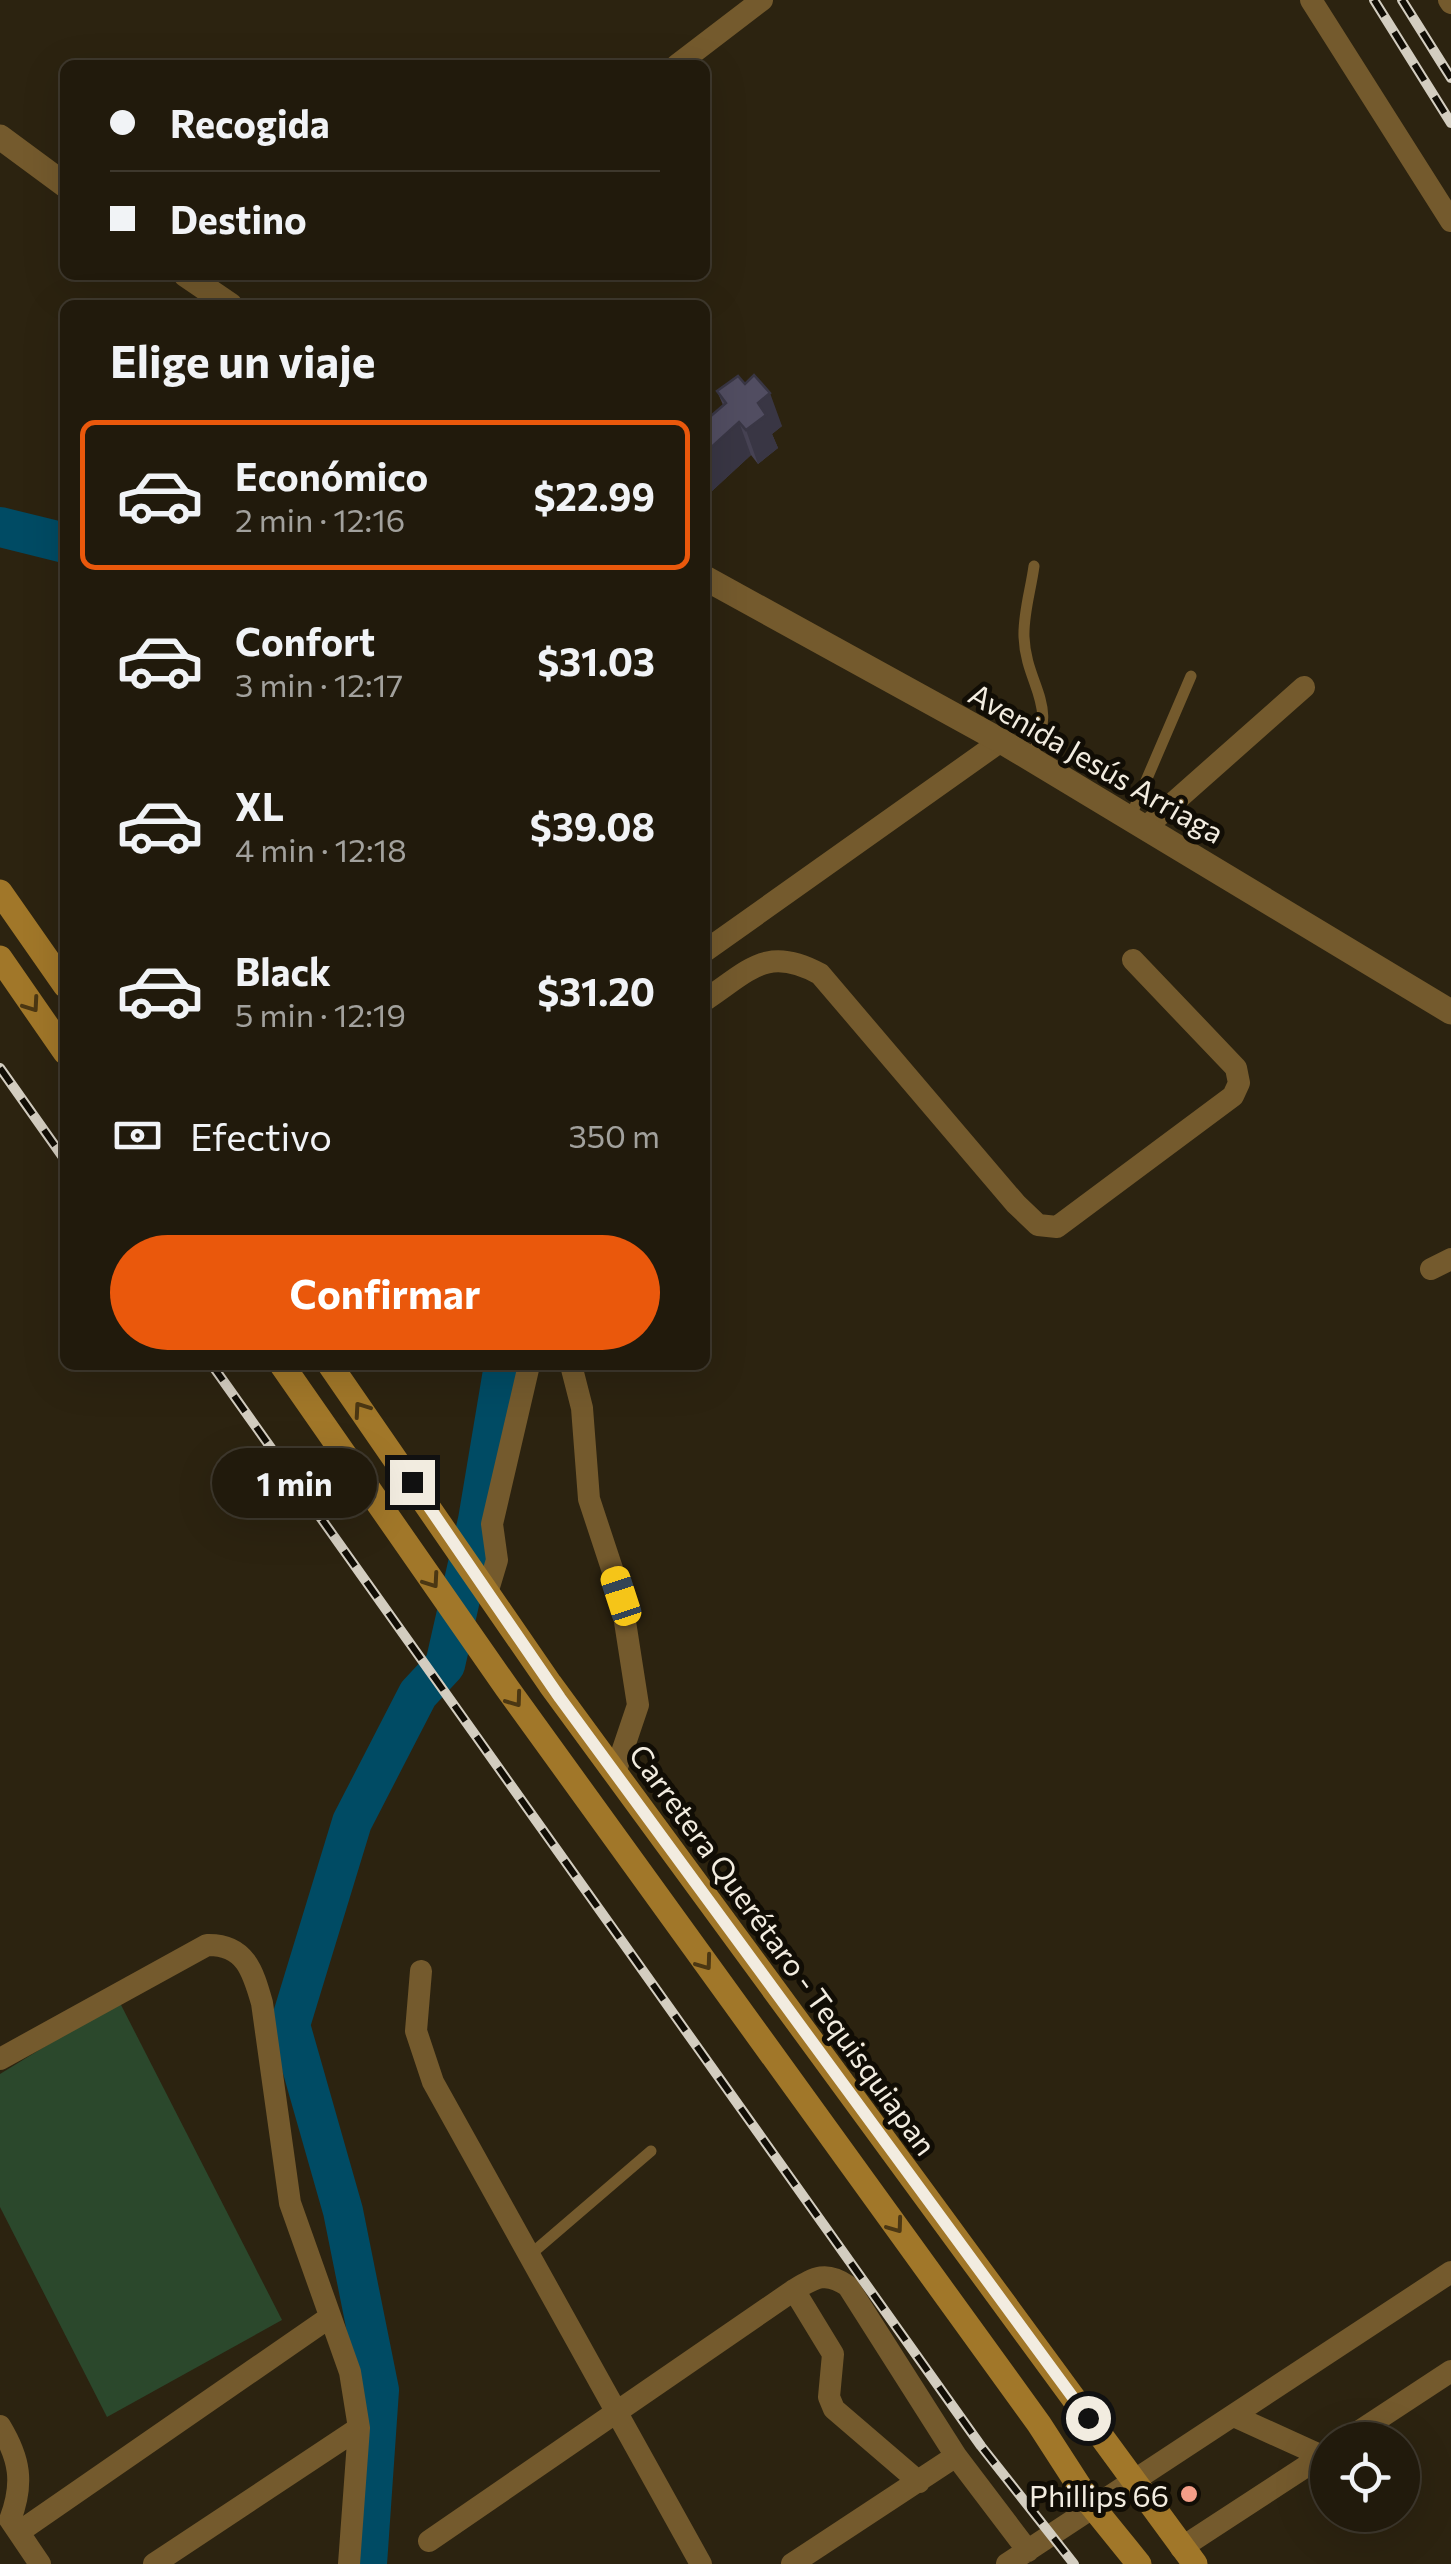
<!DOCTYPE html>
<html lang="es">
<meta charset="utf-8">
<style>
:root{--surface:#211a0c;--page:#2d271a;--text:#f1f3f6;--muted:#a2a19d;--line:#3e382d;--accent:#ea580c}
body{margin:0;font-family:Commissioner,sans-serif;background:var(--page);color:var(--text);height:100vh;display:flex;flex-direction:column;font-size:38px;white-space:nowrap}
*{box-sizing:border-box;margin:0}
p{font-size:32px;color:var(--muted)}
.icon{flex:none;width:55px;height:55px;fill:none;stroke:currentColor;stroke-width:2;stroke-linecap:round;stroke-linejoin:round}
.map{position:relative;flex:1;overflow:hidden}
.details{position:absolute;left:60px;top:300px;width:650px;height:1070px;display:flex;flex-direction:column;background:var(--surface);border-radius:15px;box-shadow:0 10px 40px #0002,0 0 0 2px var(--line)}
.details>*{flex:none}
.hud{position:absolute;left:60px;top:60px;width:650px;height:220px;border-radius:15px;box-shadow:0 10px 40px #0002,0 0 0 2px var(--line);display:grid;align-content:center;height:220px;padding:0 50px;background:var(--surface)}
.controls{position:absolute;left:1310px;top:2422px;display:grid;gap:20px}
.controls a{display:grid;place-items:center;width:110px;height:110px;border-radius:50%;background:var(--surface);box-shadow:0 10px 40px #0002,0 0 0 2px var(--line);font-size:50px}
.end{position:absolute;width:45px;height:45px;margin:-22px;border:12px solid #f2ece0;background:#111;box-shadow:0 0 0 5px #111}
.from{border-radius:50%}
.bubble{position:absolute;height:70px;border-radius:35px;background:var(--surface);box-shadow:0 10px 40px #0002,0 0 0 2px var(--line);font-size:32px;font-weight:700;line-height:70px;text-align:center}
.car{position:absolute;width:30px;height:60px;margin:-30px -15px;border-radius:12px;box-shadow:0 0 8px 2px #0007;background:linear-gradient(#f5c518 24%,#345 0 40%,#f5c518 0 76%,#345 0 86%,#f5c518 0)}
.hud b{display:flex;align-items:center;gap:35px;height:95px;font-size:38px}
.hud b+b{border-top:2px solid var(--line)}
.hud i{width:25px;height:25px;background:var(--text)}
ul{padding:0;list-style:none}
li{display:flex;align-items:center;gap:30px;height:150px;margin:0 20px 15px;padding:0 30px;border:5px solid transparent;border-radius:15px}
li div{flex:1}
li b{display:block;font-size:38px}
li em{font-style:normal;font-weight:700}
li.current{border-color:var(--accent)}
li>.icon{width:90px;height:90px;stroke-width:1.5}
h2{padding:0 50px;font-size:45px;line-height:120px}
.pay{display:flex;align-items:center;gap:25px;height:110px;padding:0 50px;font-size:38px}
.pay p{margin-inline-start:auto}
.cta{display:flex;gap:20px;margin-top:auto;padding:20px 50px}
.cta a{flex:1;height:115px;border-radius:60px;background:var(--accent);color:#fff;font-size:40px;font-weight:700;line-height:115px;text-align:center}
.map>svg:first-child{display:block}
.green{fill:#2b482c}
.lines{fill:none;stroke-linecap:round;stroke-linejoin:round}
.river{stroke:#004b64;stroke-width:40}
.service{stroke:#745a2d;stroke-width:11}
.minor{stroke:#745a2d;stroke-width:22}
.tertiary{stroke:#745a2d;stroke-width:25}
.secondary{stroke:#a17729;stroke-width:25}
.rail-casing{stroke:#d3cdc0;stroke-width:10}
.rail{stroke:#110d05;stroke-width:6;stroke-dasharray:19;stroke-linecap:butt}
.wall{fill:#464253}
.shaded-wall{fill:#393644}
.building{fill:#514d61;stroke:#393644;stroke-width:2.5}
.oneway{stroke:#4b3713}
.route{stroke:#f2ece0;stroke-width:12}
.poi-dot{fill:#f49e88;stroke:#110d05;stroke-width:4}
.labels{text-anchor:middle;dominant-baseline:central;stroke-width:10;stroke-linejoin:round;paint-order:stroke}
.street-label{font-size:30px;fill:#f2ece0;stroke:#110d05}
.poi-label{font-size:30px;fill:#f2ece0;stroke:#110d05;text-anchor:end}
</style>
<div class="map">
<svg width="1451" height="2564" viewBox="0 0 1451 2564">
<rect width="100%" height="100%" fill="#2c2310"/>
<path class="green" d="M119 2001 282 2320 107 2417 0 2207V2074Z"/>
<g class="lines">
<path class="river" d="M0 527 65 543
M367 2564 379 2390 343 2211 290 2025 352 1822 418 1694 445 1665 478 1520 504 1365"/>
<path class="service" d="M1030 758C1061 705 1026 687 1024 637 1023 614 1031 589 1034 566
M1130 818 1191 676
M531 2254 651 2151"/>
<path class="minor" d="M1311 0 1451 221
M1449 0 1451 3
M677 65 762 0
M1146 827 1304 687
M705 951 1001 741
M705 1000C750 970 767 945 820 974L1016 1204 1038 1225 1057 1227 1233 1096 1239 1083 1236 1068 1133 960
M1431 1269 1451 1259
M571 1365 582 1408 589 1499 621 1596 638 1705 615 1773
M488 1590 497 1560 492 1524 529 1365
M421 1971 416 2031 433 2082 701 2564
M0 2059 207 1945C245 1944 253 1971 262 2003L290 2203 350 2372 359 2428 349 2564
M794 2290 833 2354 829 2397 834 2409 919 2482
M1236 2417 1322 2456
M0 2426C20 2459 24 2483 10 2520
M1346 2440 1451 2371
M11 2521 40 2564
M19 2532 330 2317
M429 2541 794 2290C816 2277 826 2271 848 2286L956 2456 1028 2551
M1181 2548 1328 2452
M154 2564 359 2428
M792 2564 956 2456
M1007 2564 1451 2272"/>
<path class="tertiary" d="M0 137 65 185
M186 275 230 305
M705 578 1001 741 1451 1012"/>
<path class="secondary" d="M0 892 65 985
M0 958 65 1052
M282 1365 507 1688 1039 2424 1092 2506 1139 2564
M330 1365 550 1684 1195 2564"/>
<defs>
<path id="rail" d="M1374 0 1451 123
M1402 0 1451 78
M0 1068 65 1160
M212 1365 981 2446 1074 2564"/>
</defs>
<use href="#rail" class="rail-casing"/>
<use href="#rail" class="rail"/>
</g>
<path class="wall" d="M717 391 782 426 772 434 778 448 758 464 751 455 712 491 705 482V421L723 405Z"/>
<path class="shaded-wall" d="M770 393 782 426 772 434 778 448 758 464 746 430 758 403Z
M739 422 751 455 712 491 705 472V453Z"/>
<path class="building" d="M754 375 770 393 758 403 766 415 746 430 739 422 705 453V421L726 403 717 391 738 376 745 384Z"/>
<defs><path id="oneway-chevron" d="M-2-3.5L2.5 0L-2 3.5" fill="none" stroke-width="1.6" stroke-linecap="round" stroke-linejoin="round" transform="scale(2.5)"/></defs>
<g class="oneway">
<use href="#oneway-chevron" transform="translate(32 1005) rotate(55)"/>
<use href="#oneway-chevron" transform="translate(361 1409) rotate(-125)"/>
<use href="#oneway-chevron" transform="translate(432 1581) rotate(55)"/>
<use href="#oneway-chevron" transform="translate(515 1700) rotate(54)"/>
<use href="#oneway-chevron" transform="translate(705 1963) rotate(54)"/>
<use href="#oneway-chevron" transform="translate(896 2226) rotate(54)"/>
</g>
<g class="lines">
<path class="route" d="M412 1482 560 1698 1088 2418"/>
</g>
<circle class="poi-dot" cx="1189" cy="2494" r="10"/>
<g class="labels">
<g class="street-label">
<text transform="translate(1097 762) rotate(30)">Avenida Jesús Arriaga</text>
<text transform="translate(784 1949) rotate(54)">Carretera Querétaro - Tequisquiapan</text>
</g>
<g class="poi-label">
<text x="1169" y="2494">Phillips 66</text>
</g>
</g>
</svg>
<div class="controls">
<a><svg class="icon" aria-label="locate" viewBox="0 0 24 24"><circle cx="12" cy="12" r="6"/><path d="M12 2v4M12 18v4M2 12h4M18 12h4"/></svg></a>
</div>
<i class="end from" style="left:1088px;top:2418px"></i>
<i class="end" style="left:412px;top:1482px"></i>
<div class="bubble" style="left:212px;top:1448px;width:165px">1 min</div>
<i class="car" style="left:621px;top:1596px;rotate:342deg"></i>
<div class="hud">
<b><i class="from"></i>Recogida</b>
<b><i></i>Destino</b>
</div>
<section class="details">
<h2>Elige un viaje</h2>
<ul>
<li class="current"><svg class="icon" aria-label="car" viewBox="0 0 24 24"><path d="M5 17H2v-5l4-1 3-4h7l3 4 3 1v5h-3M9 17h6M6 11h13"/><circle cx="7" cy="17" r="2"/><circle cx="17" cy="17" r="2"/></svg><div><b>Económico</b><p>2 min · 12:16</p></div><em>$22.99</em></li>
<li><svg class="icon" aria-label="car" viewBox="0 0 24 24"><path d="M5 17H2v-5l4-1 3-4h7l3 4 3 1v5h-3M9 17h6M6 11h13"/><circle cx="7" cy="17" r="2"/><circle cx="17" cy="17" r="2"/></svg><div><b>Confort</b><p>3 min · 12:17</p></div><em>$31.03</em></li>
<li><svg class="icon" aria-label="car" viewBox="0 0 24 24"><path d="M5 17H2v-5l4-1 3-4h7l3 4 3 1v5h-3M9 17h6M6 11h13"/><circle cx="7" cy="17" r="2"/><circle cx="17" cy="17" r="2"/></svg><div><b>XL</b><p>4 min · 12:18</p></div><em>$39.08</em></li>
<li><svg class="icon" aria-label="car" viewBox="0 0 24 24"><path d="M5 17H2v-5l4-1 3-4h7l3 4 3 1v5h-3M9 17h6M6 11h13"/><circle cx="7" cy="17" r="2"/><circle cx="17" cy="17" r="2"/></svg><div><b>Black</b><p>5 min · 12:19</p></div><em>$31.20</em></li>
</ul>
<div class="pay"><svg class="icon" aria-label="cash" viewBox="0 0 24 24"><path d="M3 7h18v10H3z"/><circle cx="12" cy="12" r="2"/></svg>Efectivo<p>350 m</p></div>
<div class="cta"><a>Confirmar</a></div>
</section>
</div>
